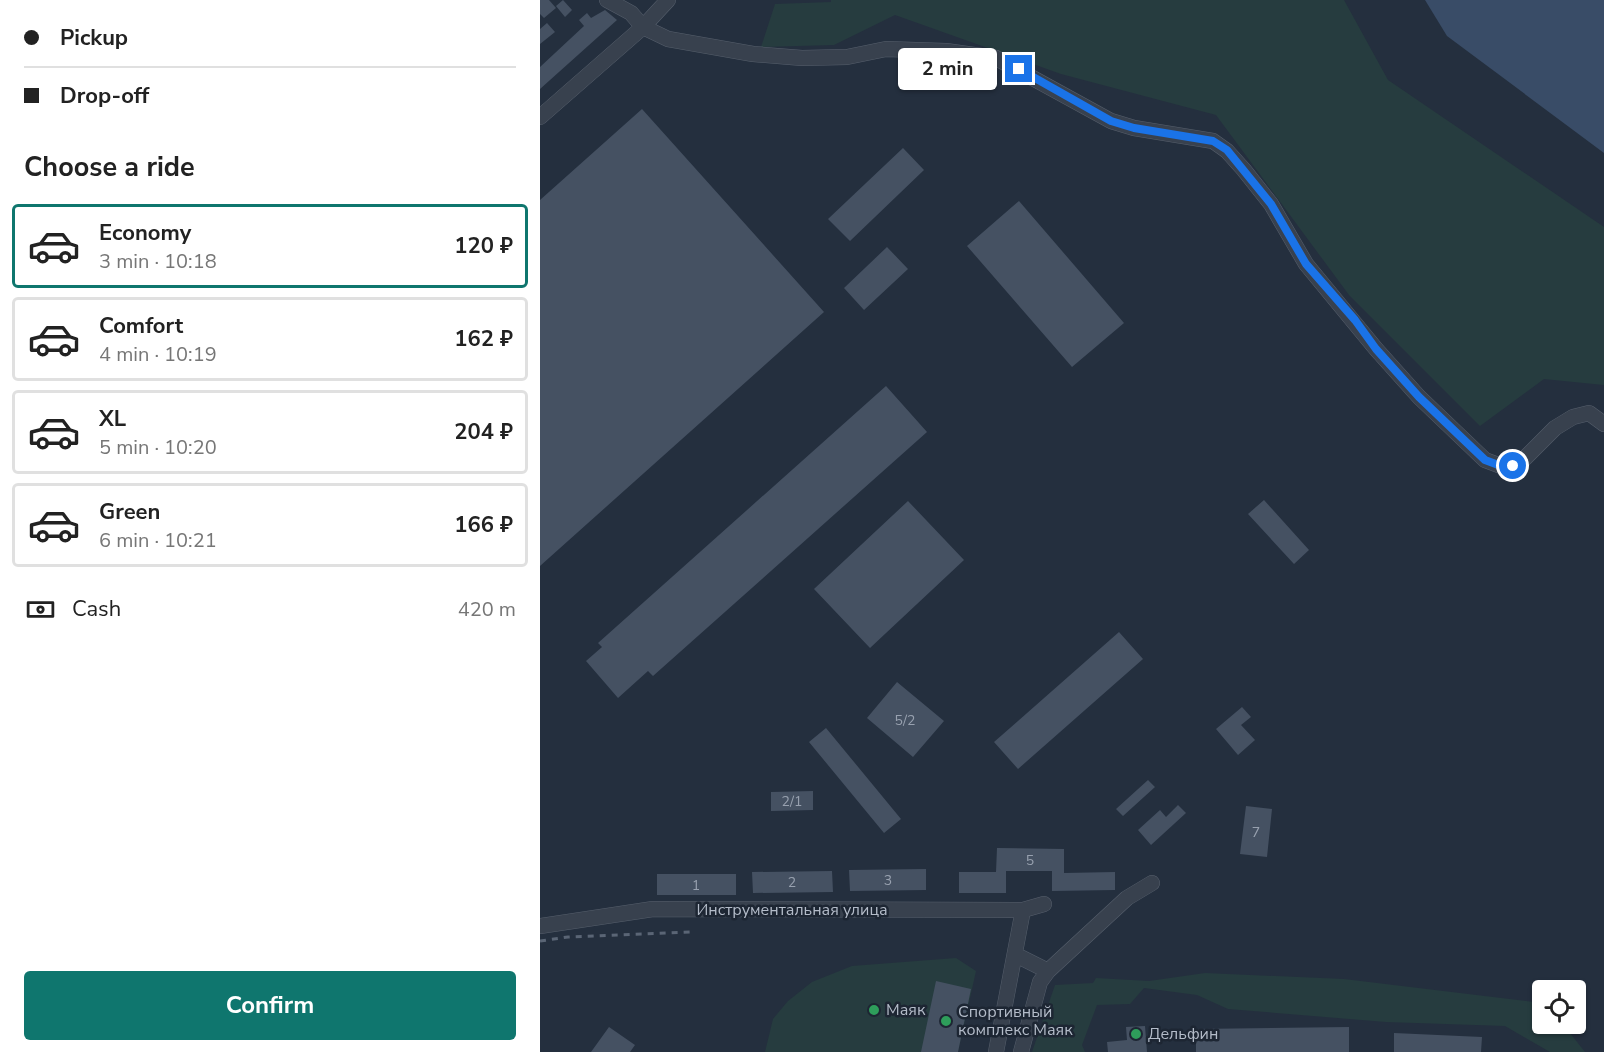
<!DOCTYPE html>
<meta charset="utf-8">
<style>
:root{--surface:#fff;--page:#f2f2f2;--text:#222;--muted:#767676;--line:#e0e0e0;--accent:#0f766e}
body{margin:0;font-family:"Nunito Sans",sans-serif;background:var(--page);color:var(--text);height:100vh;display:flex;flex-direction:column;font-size:22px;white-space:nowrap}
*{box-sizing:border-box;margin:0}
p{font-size:20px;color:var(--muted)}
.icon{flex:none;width:33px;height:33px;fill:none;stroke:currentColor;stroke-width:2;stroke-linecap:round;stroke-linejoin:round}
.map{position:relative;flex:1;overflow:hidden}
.drawer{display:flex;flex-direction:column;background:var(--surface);width:540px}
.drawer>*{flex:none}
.guide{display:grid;align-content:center;height:132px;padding:0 24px;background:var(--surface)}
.buttons{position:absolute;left:992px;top:980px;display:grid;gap:12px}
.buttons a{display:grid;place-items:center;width:54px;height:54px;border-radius:6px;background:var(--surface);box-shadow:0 2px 4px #0004;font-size:30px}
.end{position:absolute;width:27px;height:27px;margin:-14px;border:8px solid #1a73e8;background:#fff;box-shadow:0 0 0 3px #fff}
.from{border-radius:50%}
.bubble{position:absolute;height:42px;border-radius:6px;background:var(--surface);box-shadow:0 2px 4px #0004;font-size:20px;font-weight:700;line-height:42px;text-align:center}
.guide b{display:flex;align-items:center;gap:21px;height:57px;font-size:22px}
.guide b+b{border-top:2px solid var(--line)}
.guide i{width:15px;height:15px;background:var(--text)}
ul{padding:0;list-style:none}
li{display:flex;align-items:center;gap:18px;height:84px;margin:0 12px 9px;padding:0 12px;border:3px solid var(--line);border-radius:6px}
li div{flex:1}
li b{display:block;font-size:22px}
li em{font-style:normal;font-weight:700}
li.on{border-color:var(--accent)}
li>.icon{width:54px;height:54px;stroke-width:1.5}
h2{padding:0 24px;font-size:27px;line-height:72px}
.pay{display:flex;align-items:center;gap:15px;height:66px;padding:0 24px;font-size:22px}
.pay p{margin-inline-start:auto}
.action{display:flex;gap:12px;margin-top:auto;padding:12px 24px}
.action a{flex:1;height:69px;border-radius:6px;background:var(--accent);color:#fff;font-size:24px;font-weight:700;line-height:69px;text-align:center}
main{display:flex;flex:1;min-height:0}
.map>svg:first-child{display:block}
.green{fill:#263c3f}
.water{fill:#394c67}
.building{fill:#455162}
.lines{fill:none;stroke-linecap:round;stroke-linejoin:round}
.minor-casing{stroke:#565f6c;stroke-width:16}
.minor{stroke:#38414e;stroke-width:15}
.rail{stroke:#5a6575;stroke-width:3;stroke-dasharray:6 6;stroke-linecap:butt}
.route{stroke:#1a73e8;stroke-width:8}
.leisure-dot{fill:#2e9e5b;stroke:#1d2633;stroke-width:2}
.labels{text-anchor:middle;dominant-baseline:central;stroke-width:5;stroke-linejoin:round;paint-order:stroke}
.number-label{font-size:14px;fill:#98a1af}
.street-label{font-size:16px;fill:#b4bcc9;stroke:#1d2633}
.poi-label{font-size:16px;fill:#b4bcc9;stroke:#1d2633;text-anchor:start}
</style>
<main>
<section class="drawer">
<div class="guide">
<b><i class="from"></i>Pickup</b>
<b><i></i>Drop-off</b>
</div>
<h2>Choose a ride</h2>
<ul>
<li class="on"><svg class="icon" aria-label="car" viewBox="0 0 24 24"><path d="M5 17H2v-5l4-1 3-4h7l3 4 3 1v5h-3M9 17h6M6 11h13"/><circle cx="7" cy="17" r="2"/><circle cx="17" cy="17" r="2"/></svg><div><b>Economy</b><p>3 min · 10:18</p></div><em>120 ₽</em></li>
<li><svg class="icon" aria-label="car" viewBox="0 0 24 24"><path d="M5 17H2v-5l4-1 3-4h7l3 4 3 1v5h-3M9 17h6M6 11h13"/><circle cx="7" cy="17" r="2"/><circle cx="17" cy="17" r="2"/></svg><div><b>Comfort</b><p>4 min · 10:19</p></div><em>162 ₽</em></li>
<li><svg class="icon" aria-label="car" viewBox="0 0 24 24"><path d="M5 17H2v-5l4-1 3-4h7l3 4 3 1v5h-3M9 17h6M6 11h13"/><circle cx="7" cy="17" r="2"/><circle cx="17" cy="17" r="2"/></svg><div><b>XL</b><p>5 min · 10:20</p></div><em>204 ₽</em></li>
<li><svg class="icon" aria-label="car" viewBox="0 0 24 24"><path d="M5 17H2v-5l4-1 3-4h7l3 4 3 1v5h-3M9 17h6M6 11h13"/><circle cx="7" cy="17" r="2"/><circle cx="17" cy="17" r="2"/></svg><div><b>Green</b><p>6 min · 10:21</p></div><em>166 ₽</em></li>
</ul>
<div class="pay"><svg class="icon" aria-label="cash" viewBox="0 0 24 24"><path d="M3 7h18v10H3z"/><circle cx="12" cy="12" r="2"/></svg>Cash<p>420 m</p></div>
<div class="action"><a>Confirm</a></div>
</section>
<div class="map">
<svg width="1064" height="1052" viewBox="0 0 1064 1052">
<rect width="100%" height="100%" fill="#242f3e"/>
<path class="green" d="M291 0H804L848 80 1064 227V385L1004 379 940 426 809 295 676 115 521 74 355 15 294 45 221 47 235 4 291 2Z
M416 958 436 971 418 1052H225L233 1019 248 1001 272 982 312 966Z
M665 973 804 979 1002 1003V1023H1022L1045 1052H1010L965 1026 846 1022 688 1009 657 995 604 988 590 1004 557 1005 542 1045 545 1052H492L515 985 553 983 556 978 609 981Z"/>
<path class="water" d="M885 0H1064V153L907 36Z"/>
<path class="building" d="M0 0H9L16 8 4 18 0 14Z
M23 0 32 10 25 17 16 6Z
M65 10 77 20 0 89V67L44 26 39 20 47 13 51 18Z
M7 23 15 32 0 44V29Z
M102 109 284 312 0 566V200Z
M363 148 384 170 310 241 288 219Z
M479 201 584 323 532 367 427 246Z
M347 247 368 269 324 310 304 288Z
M346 386 387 432 113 676 108 671 78 698 46 661 62 647 58 643Z
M724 500 769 550 754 564 708 514Z
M368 501 424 560 330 648 274 589Z
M579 632 603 659 478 769 454 742Z
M357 682 404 721 373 757 327 718Z
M702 707 711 717 701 725 715 740 698 755 676 729Z
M286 728 361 819 344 833 269 742Z
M608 780 615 787 583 816 576 809Z
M273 791V810L231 811V792Z
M638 805 646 813 611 845 598 830 620 810 626 817Z
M706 806 732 809 727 857 700 854Z
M457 848 524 849V873L575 872V890L512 891V871H466V893H419V872H456Z
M386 869V890L310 891 309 870Z
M292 871 293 892 213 893 212 872Z
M117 874H196V895H117Z
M396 981 431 989 418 1052H381Z
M605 1026 607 1052H568L567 1042 587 1040 586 1027Z
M69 1027 95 1045 90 1052H51Z
M809 1027V1052H656V1029Z
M854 1033 942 1037 941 1052H854Z"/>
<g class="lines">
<defs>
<path id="minor" d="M67 0 91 13 103 27 128 39 213 54 262 58 307 57 346 49 406 51 456 58 571 121 594 128 673 141 687 151 704 170 731 204 766 264 836 349 879 397 945 460 961 466H973L985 458 1015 428 1033 417 1049 413 1064 424
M0 117 103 27 128 0
M0 926 113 909 483 910 504 904
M476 955 508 971
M456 1052 483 910
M481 1052 500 982 508 971 587 898 612 883"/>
</defs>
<use href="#minor" class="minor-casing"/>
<use href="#minor" class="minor"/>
<path class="rail" d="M0 941 28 937 151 932"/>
</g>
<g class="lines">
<path class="route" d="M479 69 571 121 594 128 673 141 687 150 731 204 766 264 815 320 836 349 879 397 945 460 961 466H973"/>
</g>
<g class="leisure-dot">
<circle cx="334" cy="1010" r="6"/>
<circle cx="406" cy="1021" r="6"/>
<circle cx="596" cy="1034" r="6"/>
</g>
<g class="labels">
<g class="number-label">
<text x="365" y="720">5/2</text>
<text x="252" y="801">2/1</text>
<text x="716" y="832">7</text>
<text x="490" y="860">5</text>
<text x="348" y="880">3</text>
<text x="252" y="882">2</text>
<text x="156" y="885">1</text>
</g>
<g class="street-label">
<text x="252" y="910">Инструментальная улица</text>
</g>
<g class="poi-label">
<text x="346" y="1010">Маяк</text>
<text x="418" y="1012">Спортивный<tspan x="418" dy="18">комплекс Маяк</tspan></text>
<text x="608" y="1034">Дельфин</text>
</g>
</g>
</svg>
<div class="buttons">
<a><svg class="icon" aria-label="locate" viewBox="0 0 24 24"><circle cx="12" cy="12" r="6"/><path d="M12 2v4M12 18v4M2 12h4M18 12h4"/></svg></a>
</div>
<i class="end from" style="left:973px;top:466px"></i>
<i class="end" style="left:479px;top:69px"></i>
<div class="bubble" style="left:358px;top:48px;width:99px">2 min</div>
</div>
</main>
